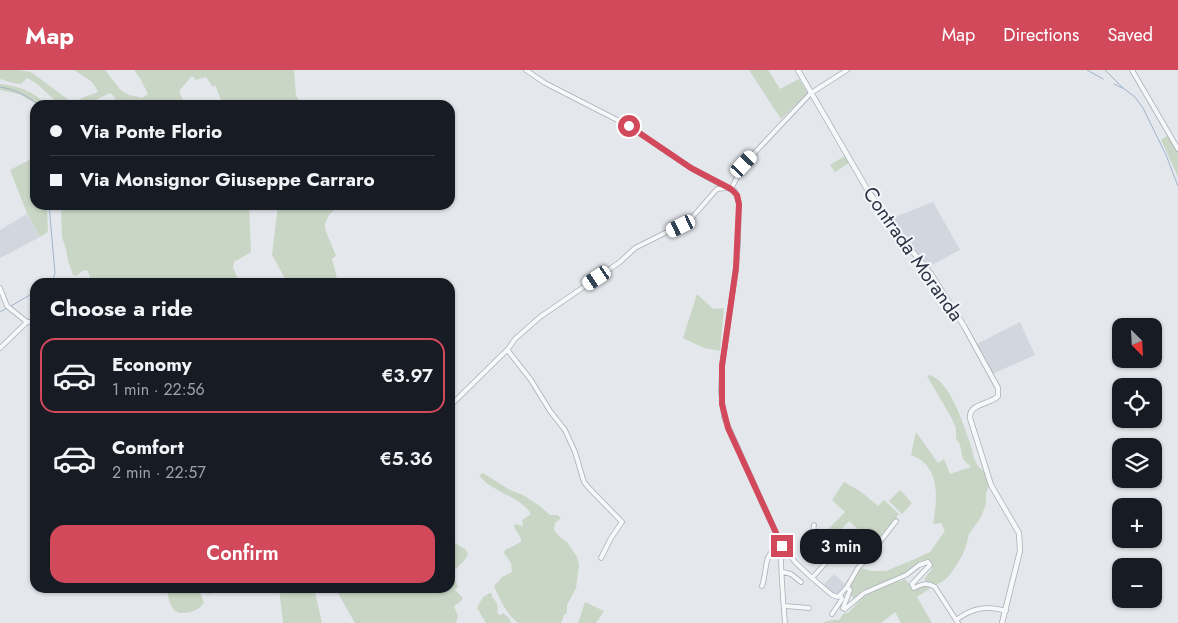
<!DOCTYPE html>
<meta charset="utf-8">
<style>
:root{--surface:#171b24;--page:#242831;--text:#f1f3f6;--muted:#9ea1a6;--line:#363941;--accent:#d1495b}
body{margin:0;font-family:Jost,sans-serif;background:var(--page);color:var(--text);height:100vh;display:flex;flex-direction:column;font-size:19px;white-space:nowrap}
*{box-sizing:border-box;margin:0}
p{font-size:16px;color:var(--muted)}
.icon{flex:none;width:28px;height:28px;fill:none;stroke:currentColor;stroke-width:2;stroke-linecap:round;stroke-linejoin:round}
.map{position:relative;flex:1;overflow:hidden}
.panel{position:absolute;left:30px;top:208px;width:425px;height:315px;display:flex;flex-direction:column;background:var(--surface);border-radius:15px;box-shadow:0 1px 4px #0004}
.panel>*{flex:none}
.banner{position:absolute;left:30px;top:30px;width:425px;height:110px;border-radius:15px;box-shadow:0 1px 4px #0004;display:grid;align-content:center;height:110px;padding:0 20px;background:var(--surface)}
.needle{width:32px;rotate:156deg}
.tools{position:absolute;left:1112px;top:248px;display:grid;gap:10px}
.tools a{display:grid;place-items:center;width:50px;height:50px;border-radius:10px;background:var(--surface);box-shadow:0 1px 4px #0004;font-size:25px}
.end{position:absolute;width:22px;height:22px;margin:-11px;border:6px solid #d1495b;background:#fff;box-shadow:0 0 0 2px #fff}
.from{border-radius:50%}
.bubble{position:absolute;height:35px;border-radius:15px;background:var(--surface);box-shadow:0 1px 4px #0004;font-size:16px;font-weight:600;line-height:35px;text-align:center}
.car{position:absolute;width:15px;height:30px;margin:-15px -8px;border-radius:6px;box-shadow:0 0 4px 1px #0007;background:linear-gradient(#fff 24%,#345 0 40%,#fff 0 76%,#345 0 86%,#fff 0)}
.banner b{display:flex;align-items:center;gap:18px;height:48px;font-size:19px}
.banner b+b{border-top:1px solid var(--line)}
.banner i{width:12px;height:12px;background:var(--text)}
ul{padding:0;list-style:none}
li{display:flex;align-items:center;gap:15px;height:75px;margin:0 10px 8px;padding:0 10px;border:2px solid transparent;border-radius:15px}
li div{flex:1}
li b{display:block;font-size:19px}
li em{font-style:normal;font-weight:600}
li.selected{border-color:var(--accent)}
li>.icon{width:45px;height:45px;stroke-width:1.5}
h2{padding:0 20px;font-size:22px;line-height:60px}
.primary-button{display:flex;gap:10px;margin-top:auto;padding:10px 20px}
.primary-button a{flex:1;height:58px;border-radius:15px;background:var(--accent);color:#fff;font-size:20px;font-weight:600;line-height:58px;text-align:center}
header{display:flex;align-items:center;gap:30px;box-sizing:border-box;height:70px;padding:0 25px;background:var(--accent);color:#fff}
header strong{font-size:24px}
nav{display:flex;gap:28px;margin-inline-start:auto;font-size:18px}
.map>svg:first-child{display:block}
.built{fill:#d2d6de}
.green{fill:#c9d6c5}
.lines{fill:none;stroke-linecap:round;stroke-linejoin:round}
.stream{stroke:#9fb4cc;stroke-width:1}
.minor-casing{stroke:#a9aeb7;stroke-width:5.5}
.tertiary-casing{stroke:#a9aeb7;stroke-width:6}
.minor{stroke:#f7f8fa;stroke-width:4}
.tertiary{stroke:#f7f8fa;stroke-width:4.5}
.route{stroke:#d1495b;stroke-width:6}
.labels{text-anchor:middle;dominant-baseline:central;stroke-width:4;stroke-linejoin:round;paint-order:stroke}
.street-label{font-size:20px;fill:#2b3445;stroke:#f4f6f9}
</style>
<header>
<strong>Map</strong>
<nav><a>Map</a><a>Directions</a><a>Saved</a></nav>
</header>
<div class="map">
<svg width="1178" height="553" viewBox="0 0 1178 553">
<rect width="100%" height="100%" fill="#e4e7ec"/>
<path class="built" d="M933 132 960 180 928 197 892 148Z
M27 144 40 167 0 188V160Z
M1020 252 1035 285 992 304 975 275Z
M834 504 845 514 837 526 823 515Z"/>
<path class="green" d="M0 0H19L31 2 73 33 84 27 96 23 98 21 92 12 74 0H105C111 7 118 19 125 23 130 26 136 26 142 28L148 24 141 10 134 0H294L296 26 303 35H223L215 15 213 17 206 7 196 10 192 6 179 21 185 35H117L114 26 110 23 85 35H60L37 14 27 8 21 14 13 13 0 9Z
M749 0H768L780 19 799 9 808 23 781 49Z
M0 14C17 15 35 22 47 35H38L19 24 0 20Z
M1168 65 1178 81V107L1161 70Z
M845 86 849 93 835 102 830 95Z
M35 87V135H47L48 162 40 167 27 143 10 100Z
M61 135H249L251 182 234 192 233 197 239 212H91L88 201 84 200 76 206 73 205 68 191 66 179 62 167Z
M278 135H340L329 145 325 154V159L336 186 332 189 338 212H287L272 185Z
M697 224 713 239 724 238 720 281 704 278 683 268Z
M929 305C950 310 963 354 970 373 974 384 973 396 986 402L990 413 986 423V434L981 447 969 464 966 476 962 486 950 505 942 512 936 515 928 513 924 509 932 499V495L926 492 908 504 868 519 855 529 851 526V517L848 514 845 513 860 498 873 501H886L915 489 930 482 945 461 941 453 933 454C938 428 940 395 911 385L916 362 938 393 944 389 950 404 971 397 963 389 960 375 956 368V358L951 347 927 306Z
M483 403 510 420 523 425 540 436 550 445H557L561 448 555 453 554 460 560 467 567 472 577 487 579 495 576 518 567 535V543L564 545 561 553H518C505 542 501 531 494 516L502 507 512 502 511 493 504 483 505 480 521 472V468L514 457 515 454 523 456 522 450 531 444C522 427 489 421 479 405Z
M844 412 860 421 878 436 884 430 899 444 874 474 849 451 830 471 824 463 845 442 832 430Z
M900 420 912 433 902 444 889 431Z
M450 470 465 479 468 484C464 494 455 497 450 506Z
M450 506 454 509 458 516 455 520 463 528 460 532 454 536 458 546 456 553H355L335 518H450Z
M905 509 914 520 925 516 932 517 917 527 932 553H901L895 542 881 553H822L831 550H839L844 543H848L864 526 871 522Z
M166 518H209L211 523 209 524 204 520 200 521 204 533C199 539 197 540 190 542 171 547 170 533 166 518Z
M279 518H314L322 553H283Z
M490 523 492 524V527C497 531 499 538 497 543L500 545 503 543 509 548 511 553H486L477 538 483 527Z
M585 532 604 541 596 553H578Z"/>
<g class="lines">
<path class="stream" d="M1087 0 1103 9
M1105 0 1123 18 1135 27 1143 38 1166 85 1178 116
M1114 14 1122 18
M0 17C14 19 28 26 39 35
M49 135 55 203 52 212
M11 236 35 222
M0 242 7 238"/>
<defs>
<path id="minor" d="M526 0 545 13 629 56 691 98 727 118
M1132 0 1178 79
M731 119 744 94 811 23 847 0
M0 218 7 236 27 252
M0 278 27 252H35
M450 348 452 334 508 279
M782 476C779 481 784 542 785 553
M861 476 864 475 869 486 896 451
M601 488 611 468 622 452 589 418 584 412 575 382 565 360 550 341 531 310 509 282 508 279 515 269 540 247 620 192 635 178 689 151 717 119 727 118 735 121 739 134 738 174 736 198 722 296 721 322 724 347 782 476 796 493 812 508 832 525 838 527 847 517 858 498 869 486
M783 502 791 504 801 512
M812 508 833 485V481C825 474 811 466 814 455
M762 516C768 499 762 484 781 475
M847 517 850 520 843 538 845 539 864 523 906 505 919 495 928 492 930 495 912 514 914 518C922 514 927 512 935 517L958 553
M785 536 809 538
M832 544 842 529 840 525
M956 550C972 538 987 535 1006 541"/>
<path id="tertiary" d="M798 0 867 119 899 165 931 204 964 256 998 318V326C990 335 969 333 970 348L991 415 1019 463 1020 481 1002 553"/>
</defs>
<use href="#minor" class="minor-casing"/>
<use href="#tertiary" class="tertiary-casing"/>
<use href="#minor" class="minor"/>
<use href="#tertiary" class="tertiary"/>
</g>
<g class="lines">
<path class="route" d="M629 56 691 98 731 119 737 125 739 134 736 198 722 296V334L728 358 782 476"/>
</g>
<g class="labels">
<g class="street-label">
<text transform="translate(913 184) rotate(55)">Contrada Moranda</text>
</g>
</g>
</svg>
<div class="tools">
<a><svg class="needle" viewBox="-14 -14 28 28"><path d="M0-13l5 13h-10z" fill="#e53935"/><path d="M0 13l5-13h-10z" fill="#9ea1a6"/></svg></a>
<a><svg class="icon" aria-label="locate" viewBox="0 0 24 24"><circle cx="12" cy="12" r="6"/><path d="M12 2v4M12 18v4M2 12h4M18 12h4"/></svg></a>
<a><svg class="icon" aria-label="layers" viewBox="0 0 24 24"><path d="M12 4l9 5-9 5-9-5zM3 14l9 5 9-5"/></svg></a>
<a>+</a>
<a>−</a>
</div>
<i class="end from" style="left:629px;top:56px"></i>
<i class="end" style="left:782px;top:476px"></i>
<div class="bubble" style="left:800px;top:459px;width:82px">3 min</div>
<i class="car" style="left:744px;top:94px;rotate:43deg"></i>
<i class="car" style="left:681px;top:156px;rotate:244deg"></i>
<i class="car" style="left:597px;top:208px;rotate:236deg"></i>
<div class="banner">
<b><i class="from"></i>Via Ponte Florio</b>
<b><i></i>Via Monsignor Giuseppe Carraro</b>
</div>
<section class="panel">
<h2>Choose a ride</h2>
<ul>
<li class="selected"><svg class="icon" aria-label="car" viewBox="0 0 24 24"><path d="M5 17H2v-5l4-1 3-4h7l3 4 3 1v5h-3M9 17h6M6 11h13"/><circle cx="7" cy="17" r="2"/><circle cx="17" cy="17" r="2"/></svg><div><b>Economy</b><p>1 min · 22:56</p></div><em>€3.97</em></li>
<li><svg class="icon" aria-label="car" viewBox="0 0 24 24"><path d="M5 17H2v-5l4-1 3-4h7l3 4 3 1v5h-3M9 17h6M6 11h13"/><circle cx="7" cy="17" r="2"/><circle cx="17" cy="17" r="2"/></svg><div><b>Comfort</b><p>2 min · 22:57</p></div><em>€5.36</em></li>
</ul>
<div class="primary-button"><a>Confirm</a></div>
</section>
</div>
